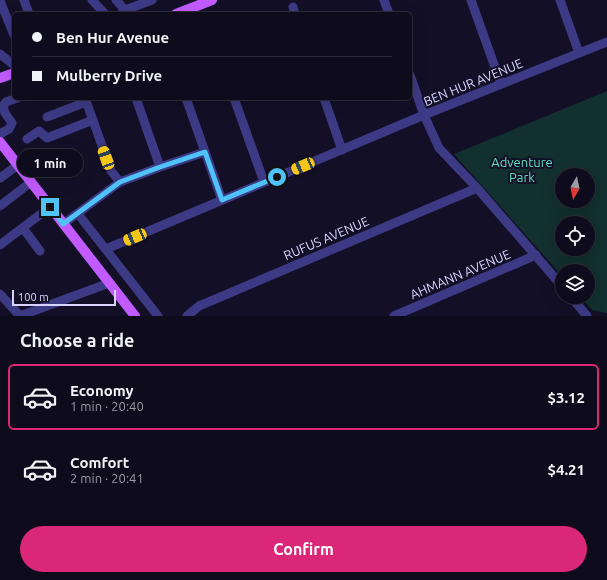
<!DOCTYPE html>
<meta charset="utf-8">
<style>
:root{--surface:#0e0b1c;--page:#171425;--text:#f1f3f6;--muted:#9b9ba3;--line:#2e2b3b;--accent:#db2777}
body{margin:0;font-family:Ubuntu,sans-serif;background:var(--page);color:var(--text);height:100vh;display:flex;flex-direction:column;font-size:15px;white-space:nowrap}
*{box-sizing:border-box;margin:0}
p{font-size:13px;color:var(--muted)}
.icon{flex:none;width:22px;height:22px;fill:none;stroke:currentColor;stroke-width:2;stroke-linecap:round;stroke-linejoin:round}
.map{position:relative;height:316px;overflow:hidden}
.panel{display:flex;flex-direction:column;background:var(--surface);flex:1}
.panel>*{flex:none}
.hud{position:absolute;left:12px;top:12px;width:400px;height:88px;border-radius:6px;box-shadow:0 4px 16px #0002,0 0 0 1px var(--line);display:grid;align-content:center;height:88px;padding:0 20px;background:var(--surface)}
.needle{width:26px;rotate:189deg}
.fabs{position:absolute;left:555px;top:168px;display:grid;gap:8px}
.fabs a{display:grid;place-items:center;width:40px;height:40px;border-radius:50%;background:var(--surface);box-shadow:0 4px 16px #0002,0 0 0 1px var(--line);font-size:20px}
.scale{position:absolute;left:12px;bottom:10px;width:104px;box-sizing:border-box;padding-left:4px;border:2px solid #d9d4ff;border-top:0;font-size:11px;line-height:14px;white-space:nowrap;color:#d9d4ff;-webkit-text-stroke:3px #130f26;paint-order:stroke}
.end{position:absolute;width:18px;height:18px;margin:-9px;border:5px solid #4fc3f7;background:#111;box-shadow:0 0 0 2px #111}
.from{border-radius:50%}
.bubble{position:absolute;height:28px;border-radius:14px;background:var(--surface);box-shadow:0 4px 16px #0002,0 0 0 1px var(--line);font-size:13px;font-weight:700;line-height:28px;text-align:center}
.car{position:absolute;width:12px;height:24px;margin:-12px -6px;border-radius:5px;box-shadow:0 0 3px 1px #0007;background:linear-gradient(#f5c518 24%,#345 0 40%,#f5c518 0 76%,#345 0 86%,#f5c518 0)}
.hud b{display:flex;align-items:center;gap:14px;height:38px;font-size:15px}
.hud b+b{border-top:1px solid var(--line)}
.hud i{width:10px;height:10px;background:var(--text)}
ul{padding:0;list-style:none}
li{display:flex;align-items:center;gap:12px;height:66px;margin:0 8px 6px;padding:0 12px;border:2px solid transparent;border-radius:6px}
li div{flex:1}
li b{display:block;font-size:15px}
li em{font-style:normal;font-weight:700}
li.active{border-color:var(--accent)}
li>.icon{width:36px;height:36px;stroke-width:1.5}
h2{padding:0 20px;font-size:18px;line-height:48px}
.primary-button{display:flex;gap:8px;margin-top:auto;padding:8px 20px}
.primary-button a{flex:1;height:46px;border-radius:24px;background:var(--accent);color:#fff;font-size:16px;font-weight:700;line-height:46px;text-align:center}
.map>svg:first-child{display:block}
.green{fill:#12302f;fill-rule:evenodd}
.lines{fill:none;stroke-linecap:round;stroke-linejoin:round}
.minor{stroke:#3d3a85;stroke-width:9}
.major{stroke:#c25bff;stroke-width:10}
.route{stroke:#4fc3f7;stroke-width:5}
.labels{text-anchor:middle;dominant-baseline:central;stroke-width:4;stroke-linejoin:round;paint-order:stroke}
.street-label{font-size:13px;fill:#d9d4ff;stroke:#130f26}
.park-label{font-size:13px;fill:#5fe0c0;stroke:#130f26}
</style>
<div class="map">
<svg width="607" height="316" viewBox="0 0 607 316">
<rect width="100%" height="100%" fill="#130f26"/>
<path class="green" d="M607 91V313H606L592 310 581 297H588V271H562V276L454 154ZM562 175H588V201H562ZM562 223H588V249H562Z"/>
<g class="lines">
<path class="minor" d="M24 0 29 14
M92 0 105 14
M116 0 125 10 126 14
M384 0 389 14
M471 0 501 84
M560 0 579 53
M0 1 14 35
M293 7 295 14
M121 14 125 10 152 0
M0 54 14 65
M410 75 424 115 439 148 477 188 562 286
M85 98 111 171 120 182
M136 98 160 167
M186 98 222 200
M234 98 264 182
M324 98 342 150
M47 117 86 102
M0 134 9 129 12 123 5 113 3 106 6 102 17 98
M27 139 39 131 47 138 93 120
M0 178 18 165
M0 206 31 182
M78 214 158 316
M63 224 120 182 160 167 205 152
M23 228 40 251
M0 245 50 207
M106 249 424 115 607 42
M0 294 20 316
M571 297 587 316
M20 316 109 283
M187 316 199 306 477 188
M394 316 536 255"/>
<path class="major" d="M176 14 212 0
M0 78 14 73
M0 142 135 316"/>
</g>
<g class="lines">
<path class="route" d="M50 207 63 224 120 182 160 167 205 152 222 200 277 177"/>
</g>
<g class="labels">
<g class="street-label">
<text transform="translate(473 82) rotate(-22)">BEN HUR AVENUE</text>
<text transform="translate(326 238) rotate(-23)">RUFUS AVENUE</text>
<text transform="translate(460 274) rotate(-23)">AHMANN AVENUE</text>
</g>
<g class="park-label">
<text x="522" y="162">Adventure<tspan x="522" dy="15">Park</tspan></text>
</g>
</g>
</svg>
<div class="fabs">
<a><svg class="needle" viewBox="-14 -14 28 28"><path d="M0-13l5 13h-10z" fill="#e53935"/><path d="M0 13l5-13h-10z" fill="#9b9ba3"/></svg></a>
<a><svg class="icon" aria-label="locate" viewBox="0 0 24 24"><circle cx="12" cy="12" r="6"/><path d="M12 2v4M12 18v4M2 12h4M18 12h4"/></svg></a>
<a><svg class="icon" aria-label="layers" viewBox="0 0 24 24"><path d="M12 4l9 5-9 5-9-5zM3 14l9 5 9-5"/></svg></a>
</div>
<div class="scale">100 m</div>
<i class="end from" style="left:277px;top:177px"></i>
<i class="end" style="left:50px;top:207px"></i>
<div class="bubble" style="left:17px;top:149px;width:66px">1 min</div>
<i class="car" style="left:106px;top:158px;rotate:340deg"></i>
<i class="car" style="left:303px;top:166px;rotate:247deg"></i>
<i class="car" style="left:135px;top:237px;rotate:247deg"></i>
<div class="hud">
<b><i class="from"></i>Ben Hur Avenue</b>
<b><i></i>Mulberry Drive</b>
</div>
</div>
<section class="panel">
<h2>Choose a ride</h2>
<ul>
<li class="active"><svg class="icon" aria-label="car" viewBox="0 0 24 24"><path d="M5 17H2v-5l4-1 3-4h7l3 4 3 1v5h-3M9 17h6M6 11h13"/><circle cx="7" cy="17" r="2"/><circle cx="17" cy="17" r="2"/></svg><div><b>Economy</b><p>1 min · 20:40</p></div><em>$3.12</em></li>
<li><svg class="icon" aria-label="car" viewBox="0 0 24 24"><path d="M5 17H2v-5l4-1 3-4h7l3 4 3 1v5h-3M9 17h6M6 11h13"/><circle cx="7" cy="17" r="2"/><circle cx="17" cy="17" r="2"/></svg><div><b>Comfort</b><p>2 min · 20:41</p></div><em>$4.21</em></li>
</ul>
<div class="primary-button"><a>Confirm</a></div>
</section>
